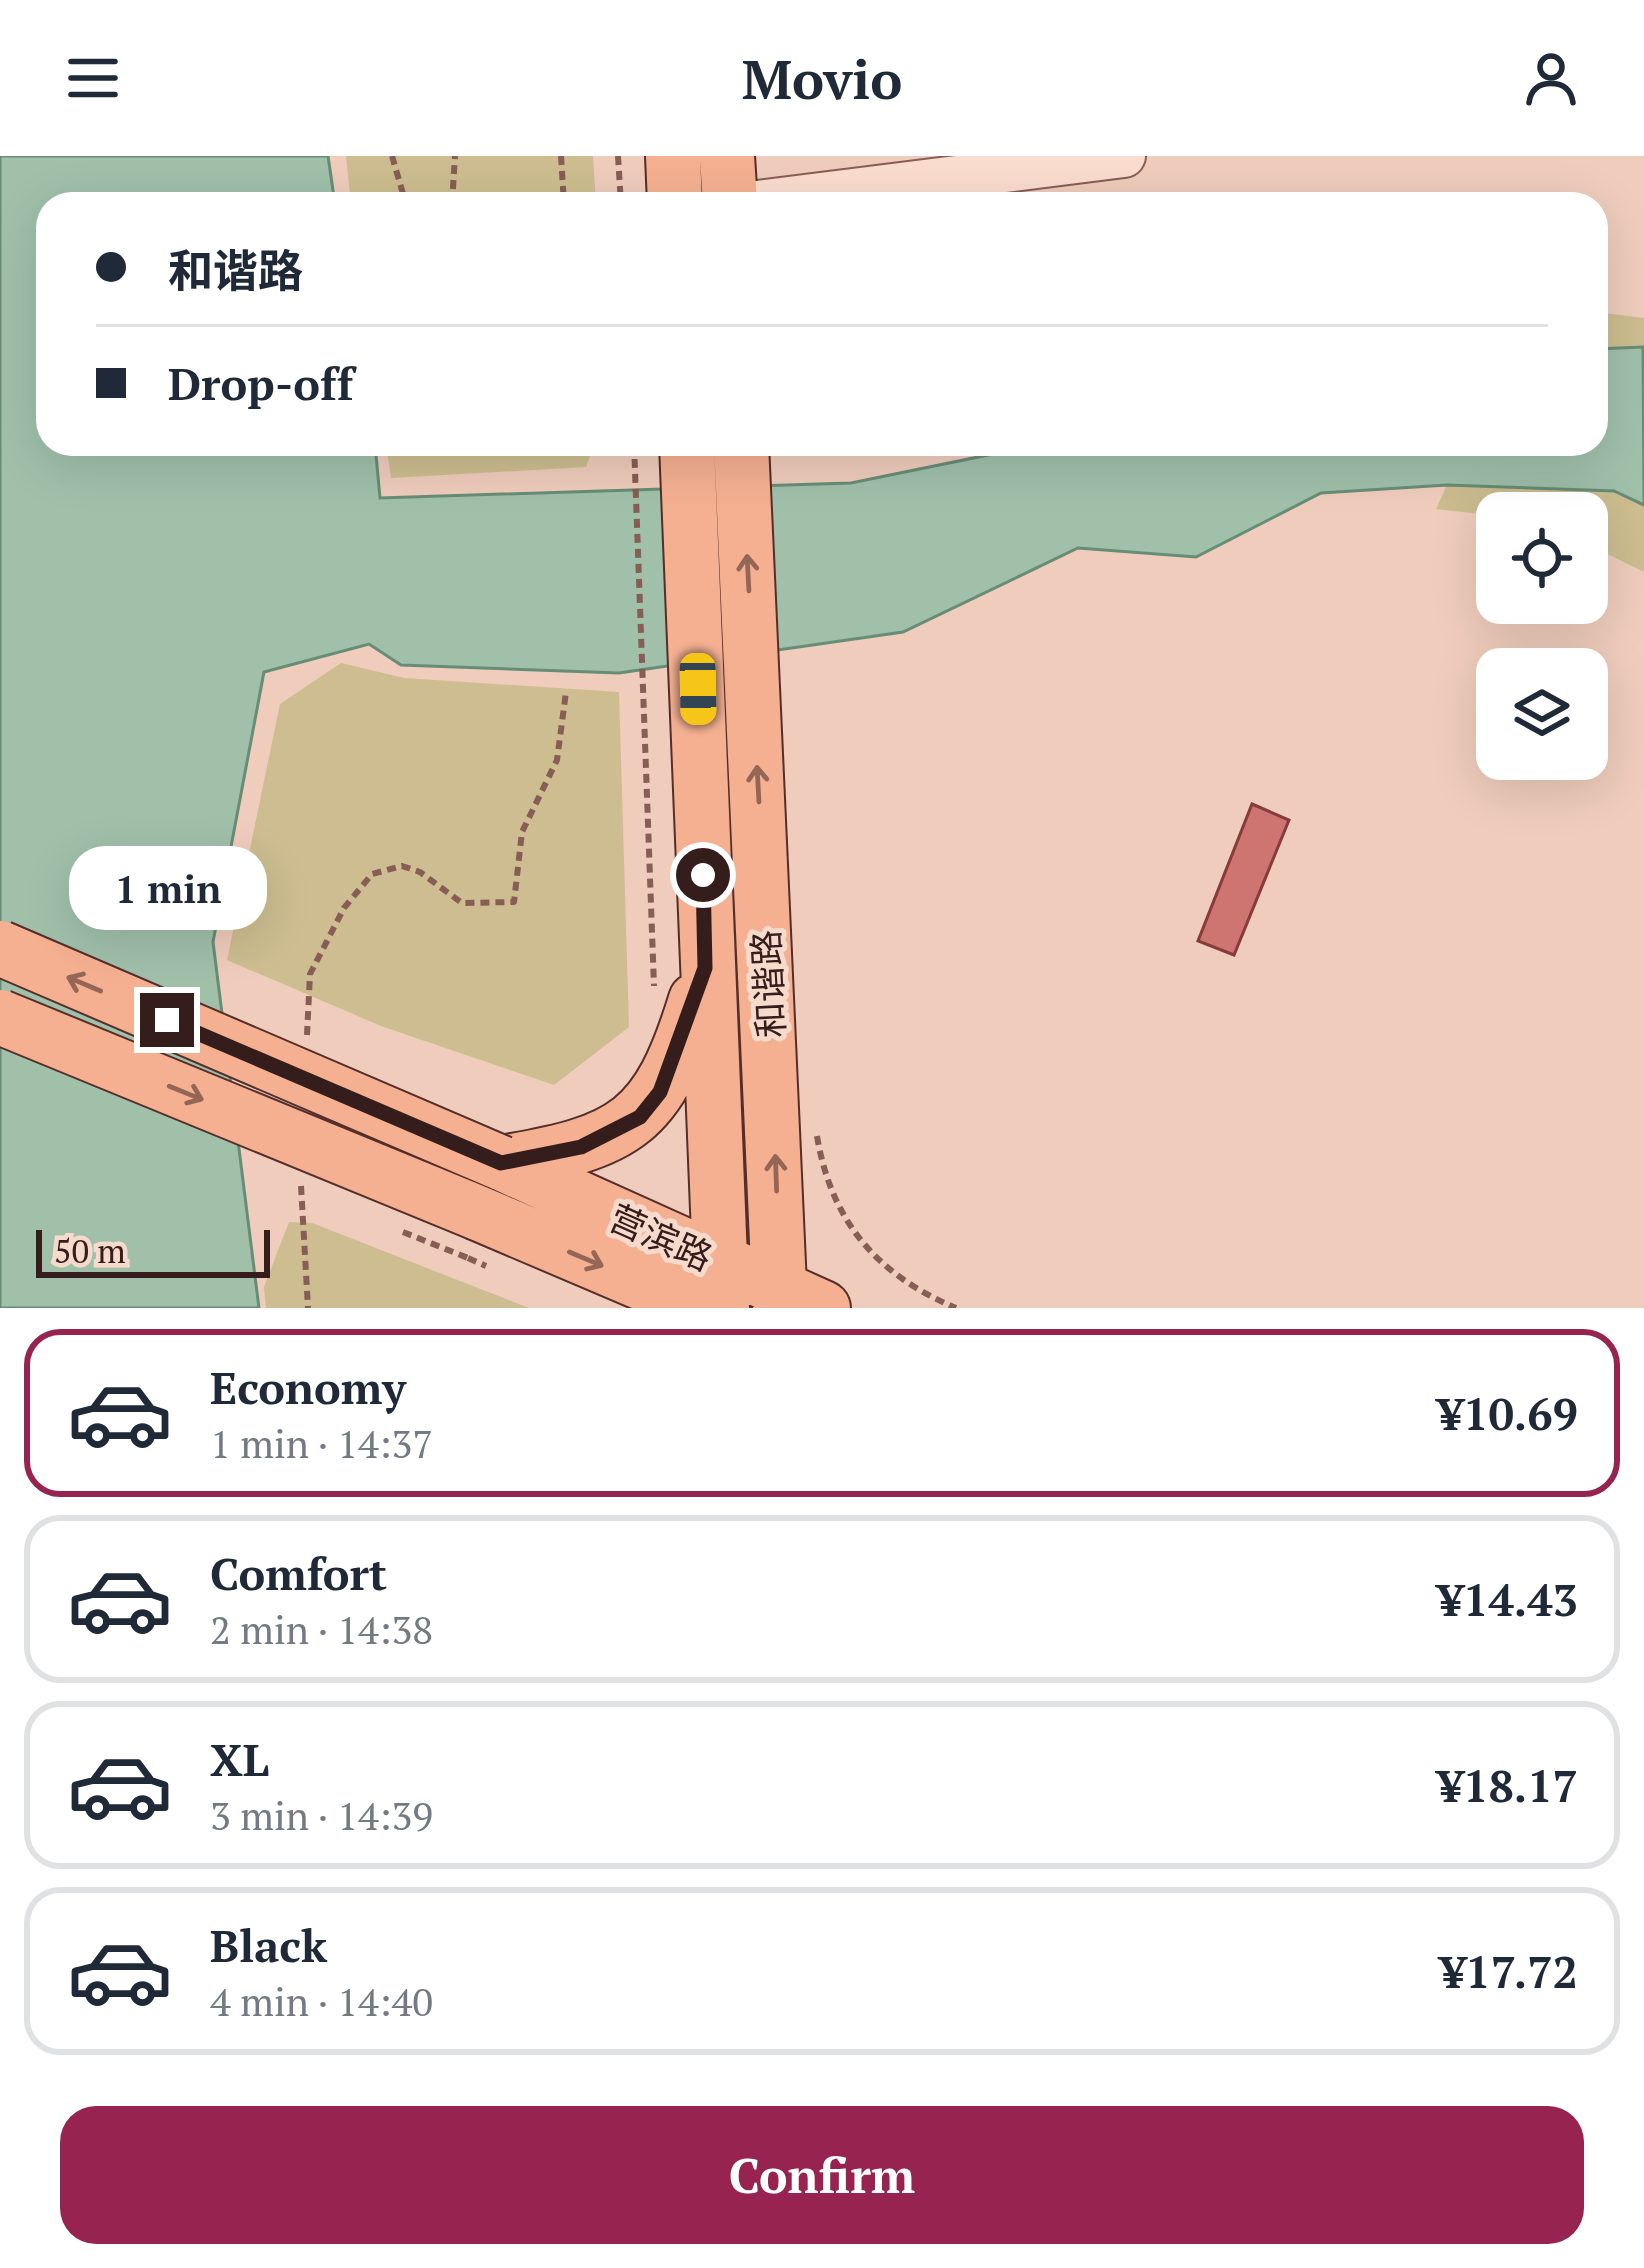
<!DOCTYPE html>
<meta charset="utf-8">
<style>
:root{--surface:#fff;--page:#f2f2f3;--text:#1f2937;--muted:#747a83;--line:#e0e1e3;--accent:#972450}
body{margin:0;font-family:"PT Serif","Noto Sans SC",serif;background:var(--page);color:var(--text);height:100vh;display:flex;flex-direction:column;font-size:45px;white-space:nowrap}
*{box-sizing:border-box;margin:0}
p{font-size:39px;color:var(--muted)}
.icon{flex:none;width:66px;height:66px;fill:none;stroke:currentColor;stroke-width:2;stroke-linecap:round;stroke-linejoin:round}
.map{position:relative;height:1152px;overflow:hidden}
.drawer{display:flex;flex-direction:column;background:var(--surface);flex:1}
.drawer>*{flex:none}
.hud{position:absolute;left:36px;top:36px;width:1572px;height:264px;border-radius:36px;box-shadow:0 12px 48px #0002;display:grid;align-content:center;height:264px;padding:0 60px;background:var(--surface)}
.tools{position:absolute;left:1476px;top:336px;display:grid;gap:24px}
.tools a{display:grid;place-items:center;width:132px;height:132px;border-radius:24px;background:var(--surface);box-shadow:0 12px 48px #0002;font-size:60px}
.scale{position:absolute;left:36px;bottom:30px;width:234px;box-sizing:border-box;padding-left:12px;border:6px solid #351d1b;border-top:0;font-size:33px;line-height:42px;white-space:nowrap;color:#351d1b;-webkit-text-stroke:9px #f6dacc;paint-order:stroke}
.end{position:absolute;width:54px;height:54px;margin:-27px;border:15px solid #351d1b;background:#fff;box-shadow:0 0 0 6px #fff}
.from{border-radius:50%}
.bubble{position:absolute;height:84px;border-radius:36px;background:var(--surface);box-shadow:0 12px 48px #0002;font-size:39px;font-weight:800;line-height:84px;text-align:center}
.car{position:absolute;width:36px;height:72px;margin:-36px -18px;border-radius:15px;box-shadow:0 0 9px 3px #0007;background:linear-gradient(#f5c518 24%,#345 0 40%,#f5c518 0 76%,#345 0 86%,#f5c518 0)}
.hud b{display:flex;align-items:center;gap:42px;height:114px;font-size:45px}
.hud b+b{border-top:3px solid var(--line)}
.hud i{width:30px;height:30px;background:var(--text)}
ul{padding:21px 0 0;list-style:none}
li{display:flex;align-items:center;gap:36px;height:168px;margin:0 24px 18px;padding:0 36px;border:6px solid var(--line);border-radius:36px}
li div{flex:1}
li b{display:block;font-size:45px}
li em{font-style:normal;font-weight:800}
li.selected{border-color:var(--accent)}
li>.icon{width:108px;height:108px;stroke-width:1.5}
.action{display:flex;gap:24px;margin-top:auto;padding:24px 60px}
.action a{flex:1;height:138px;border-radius:36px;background:var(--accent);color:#fff;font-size:48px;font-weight:800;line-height:138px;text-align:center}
header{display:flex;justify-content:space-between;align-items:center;height:156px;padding:0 60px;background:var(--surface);font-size:54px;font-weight:800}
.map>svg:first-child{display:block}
.green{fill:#cdbd90}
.water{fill:#a0c0aa;stroke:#688d76;stroke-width:3}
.building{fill:#ce7471;stroke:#863c3b;stroke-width:3}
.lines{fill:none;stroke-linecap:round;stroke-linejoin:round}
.minor-casing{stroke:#875d55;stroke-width:46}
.major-casing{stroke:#542e2a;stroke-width:58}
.path{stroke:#875d55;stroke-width:6;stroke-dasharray:9 6;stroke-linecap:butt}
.minor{stroke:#faddcf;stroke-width:42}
.major{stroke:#f5b091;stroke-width:54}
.major-bridge-casing{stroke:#542e2a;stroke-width:58;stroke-linecap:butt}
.path-bridge{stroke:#875d55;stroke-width:6;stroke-dasharray:9 6;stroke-linecap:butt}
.major-bridge{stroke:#f5b091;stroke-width:54}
.oneway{stroke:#956656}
.route{stroke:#351d1b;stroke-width:15}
.labels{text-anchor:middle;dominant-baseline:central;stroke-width:10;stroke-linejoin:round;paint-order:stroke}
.street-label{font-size:36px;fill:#351d1b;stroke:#f6dacc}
</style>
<header><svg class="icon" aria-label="menu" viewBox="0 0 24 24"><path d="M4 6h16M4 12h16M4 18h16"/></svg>Movio<svg class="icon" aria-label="person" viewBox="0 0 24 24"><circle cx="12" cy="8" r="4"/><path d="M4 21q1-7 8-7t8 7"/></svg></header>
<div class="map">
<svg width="1644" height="1152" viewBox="0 0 1644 1152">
<rect width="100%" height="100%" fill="#efccbc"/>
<path class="green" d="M346 0H593L596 48H351Z
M1596 156 1644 162V197L1596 193Z
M386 288H595L586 311 391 322Z
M1447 329 1614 335 1644 349V416L1587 388V357L1497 360 1436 353Z
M341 507 404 522 619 536 629 871 554 929 381 870 227 804 280 548Z
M289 1066 312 1067 529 1152H266L264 1131Z"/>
<path class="water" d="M0 0H328L335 48H48V288H375L380 342 851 327 1042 288H1596V193L1643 191 1644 349 1614 335 1447 329 1321 337 1196 401 1078 392 903 476 619 517 401 509 369 488 264 516 213 786 259 1152H0Z"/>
<path class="building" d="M1252 648 1289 664 1234 799 1198 785Z"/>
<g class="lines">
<defs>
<path id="minor" d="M742 48 1124 0"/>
<path id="major" d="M673 0 675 48
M727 0 730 48
M687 288 722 1152
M741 288 780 1152
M501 1007 823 1152
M501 1007C626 986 658 968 696 844
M478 1057 701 1152"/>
</defs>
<use href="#minor" class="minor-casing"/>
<use href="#major" class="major-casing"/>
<path class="path" d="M392 0 406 48
M561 0 564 48
M618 0 621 48
M452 48 455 0
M634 288 654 830
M307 879 310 818 344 752 372 718 402 710 420 716 462 747 514 746 522 676 557 604 566 536
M817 980C831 1065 877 1119 956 1152
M301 1030 308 1152
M468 1102 486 1110"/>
<use href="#minor" class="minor"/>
<use href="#major" class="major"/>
<defs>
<path id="major-bridge" d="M0 792 501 1007
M0 861 478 1057"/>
</defs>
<use href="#major-bridge" class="major-bridge-casing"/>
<path class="path-bridge" d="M403 1076 468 1102"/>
<use href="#major-bridge" class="major-bridge"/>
</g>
<defs><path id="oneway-shaft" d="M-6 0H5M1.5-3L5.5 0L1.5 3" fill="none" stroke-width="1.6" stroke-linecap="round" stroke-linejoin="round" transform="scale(3)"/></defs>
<g class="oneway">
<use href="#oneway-shaft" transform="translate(748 417) rotate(-93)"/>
<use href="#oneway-shaft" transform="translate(758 628) rotate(-93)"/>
<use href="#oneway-shaft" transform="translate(84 828) rotate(-157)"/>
<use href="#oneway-shaft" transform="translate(186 937) rotate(22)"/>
<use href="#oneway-shaft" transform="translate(776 1017) rotate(-92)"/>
<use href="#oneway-shaft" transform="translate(586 1103) rotate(23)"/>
</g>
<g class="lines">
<path class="route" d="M167 864 501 1007 581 991 640 961 660 936 705 812 703 719"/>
</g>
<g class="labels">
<g class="street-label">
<text transform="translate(768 828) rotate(-93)">和谐路</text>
<text transform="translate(661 1081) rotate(24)">营滨路</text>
</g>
</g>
</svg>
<div class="tools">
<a><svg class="icon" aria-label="locate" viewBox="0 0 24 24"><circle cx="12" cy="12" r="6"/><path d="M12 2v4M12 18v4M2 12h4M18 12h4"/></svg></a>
<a><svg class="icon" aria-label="layers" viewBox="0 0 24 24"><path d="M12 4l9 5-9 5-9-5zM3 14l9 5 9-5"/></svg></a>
</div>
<div class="scale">50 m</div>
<i class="end from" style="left:703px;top:719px"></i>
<i class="end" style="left:167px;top:864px"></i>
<div class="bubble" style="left:69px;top:690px;width:198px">1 min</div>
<i class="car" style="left:698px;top:533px;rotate:179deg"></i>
<div class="hud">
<b><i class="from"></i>和谐路</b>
<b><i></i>Drop-off</b>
</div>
</div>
<section class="drawer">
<ul>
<li class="selected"><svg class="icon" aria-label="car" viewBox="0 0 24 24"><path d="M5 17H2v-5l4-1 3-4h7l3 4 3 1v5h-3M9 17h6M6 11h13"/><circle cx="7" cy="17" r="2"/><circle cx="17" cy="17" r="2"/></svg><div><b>Economy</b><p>1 min · 14:37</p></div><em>¥10.69</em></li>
<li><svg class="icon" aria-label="car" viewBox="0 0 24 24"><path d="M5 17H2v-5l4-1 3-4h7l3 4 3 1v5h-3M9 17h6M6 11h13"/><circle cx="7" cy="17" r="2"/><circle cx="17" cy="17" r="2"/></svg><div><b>Comfort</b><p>2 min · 14:38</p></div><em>¥14.43</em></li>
<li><svg class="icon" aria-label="car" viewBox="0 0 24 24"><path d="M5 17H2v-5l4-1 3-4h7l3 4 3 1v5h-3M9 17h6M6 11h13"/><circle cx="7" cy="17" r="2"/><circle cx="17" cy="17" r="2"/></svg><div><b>XL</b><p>3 min · 14:39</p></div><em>¥18.17</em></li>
<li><svg class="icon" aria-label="car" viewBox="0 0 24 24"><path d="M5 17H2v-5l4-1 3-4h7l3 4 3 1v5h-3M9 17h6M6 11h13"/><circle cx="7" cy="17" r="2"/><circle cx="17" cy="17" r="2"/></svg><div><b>Black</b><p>4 min · 14:40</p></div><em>¥17.72</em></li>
</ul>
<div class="action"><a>Confirm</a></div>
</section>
